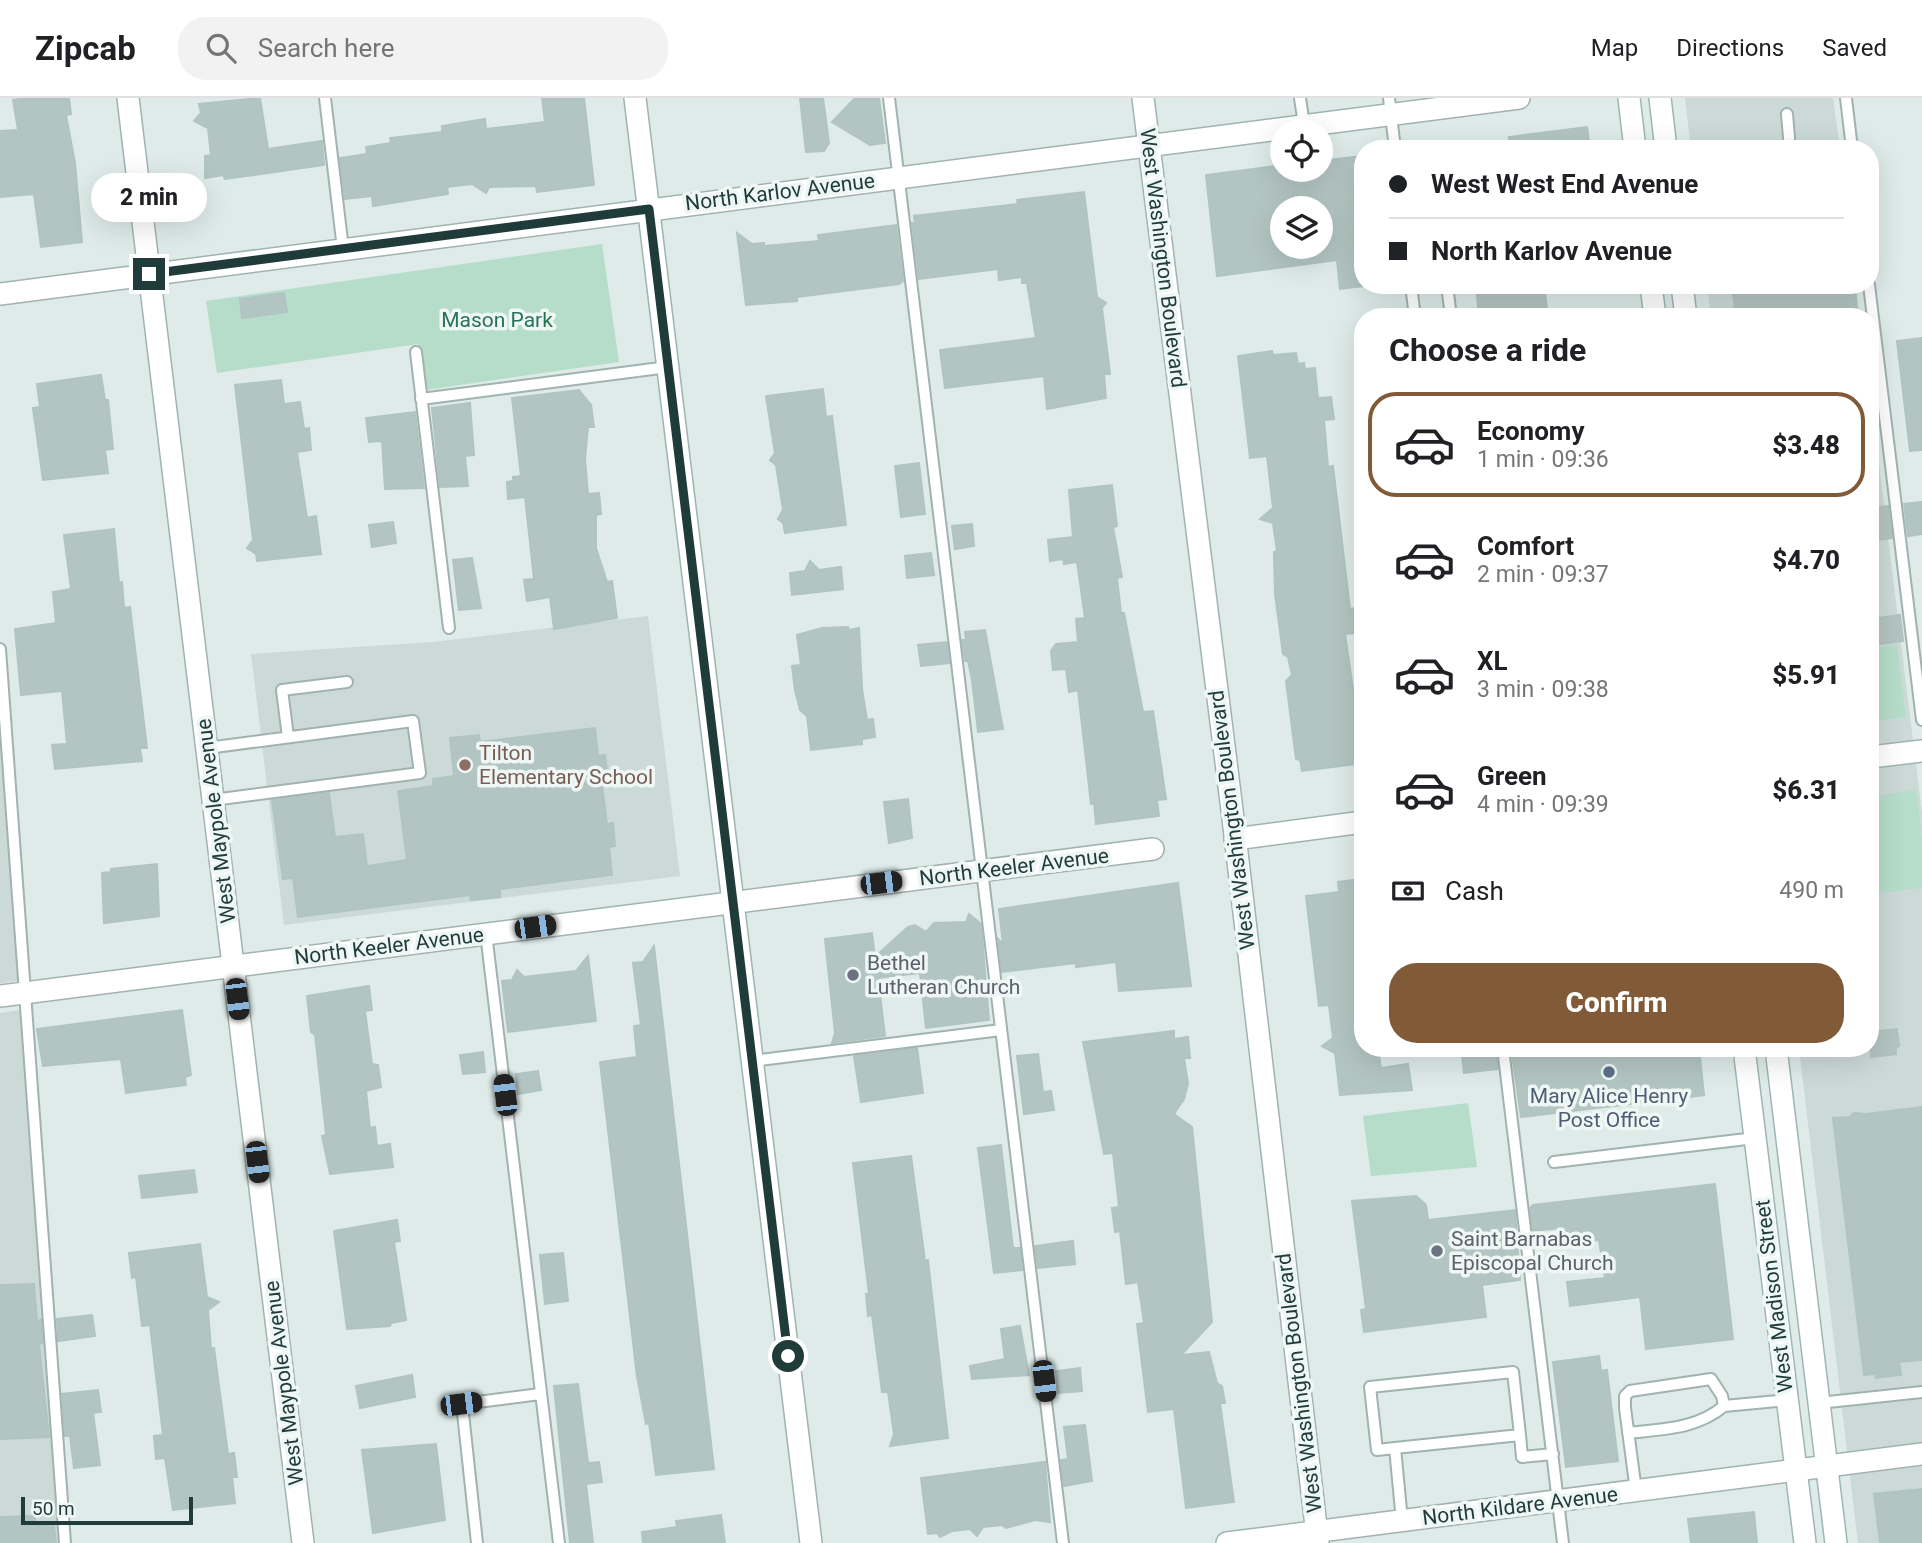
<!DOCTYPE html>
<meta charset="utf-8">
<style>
:root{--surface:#fff;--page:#f2f2f2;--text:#202124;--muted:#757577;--line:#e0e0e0;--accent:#815b37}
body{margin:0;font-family:Roboto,sans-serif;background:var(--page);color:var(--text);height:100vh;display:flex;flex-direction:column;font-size:26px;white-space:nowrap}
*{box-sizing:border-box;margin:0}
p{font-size:23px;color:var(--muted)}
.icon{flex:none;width:38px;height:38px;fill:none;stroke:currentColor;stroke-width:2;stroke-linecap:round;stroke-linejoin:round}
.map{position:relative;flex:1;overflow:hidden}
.sheet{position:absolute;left:1354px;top:210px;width:525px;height:749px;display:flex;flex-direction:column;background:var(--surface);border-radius:28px;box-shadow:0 7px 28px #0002}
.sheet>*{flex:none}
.banner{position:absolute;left:1354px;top:42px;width:525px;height:154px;border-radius:28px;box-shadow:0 7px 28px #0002;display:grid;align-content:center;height:154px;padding:0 35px;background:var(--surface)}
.buttons{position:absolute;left:1270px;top:21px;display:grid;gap:14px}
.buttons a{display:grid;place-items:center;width:63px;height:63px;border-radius:50%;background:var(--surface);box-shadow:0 7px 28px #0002;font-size:35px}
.scale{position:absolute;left:21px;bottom:18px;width:172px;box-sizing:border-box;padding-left:7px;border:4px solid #1f3b3a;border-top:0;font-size:19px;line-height:24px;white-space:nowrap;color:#1f3b3a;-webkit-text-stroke:5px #eff7f5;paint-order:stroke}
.end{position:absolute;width:32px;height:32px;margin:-16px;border:9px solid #1f3b3a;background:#fff;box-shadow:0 0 0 4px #fff}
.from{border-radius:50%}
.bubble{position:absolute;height:49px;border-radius:24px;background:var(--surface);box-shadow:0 7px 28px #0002;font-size:23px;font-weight:800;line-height:49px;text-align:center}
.car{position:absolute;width:21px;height:42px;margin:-21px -10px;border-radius:9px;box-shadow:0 0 5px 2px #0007;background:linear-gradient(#222 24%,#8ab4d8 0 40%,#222 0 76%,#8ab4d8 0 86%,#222 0)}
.banner b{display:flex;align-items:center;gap:24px;height:66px;font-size:26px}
.banner b+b{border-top:2px solid var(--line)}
.banner i{width:18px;height:18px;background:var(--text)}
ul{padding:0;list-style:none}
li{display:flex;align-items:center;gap:21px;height:105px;margin:0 14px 10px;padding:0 21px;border:4px solid transparent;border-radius:28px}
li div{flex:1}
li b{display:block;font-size:26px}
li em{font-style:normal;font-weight:800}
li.active{border-color:var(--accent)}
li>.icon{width:63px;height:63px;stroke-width:1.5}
h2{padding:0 35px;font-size:32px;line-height:84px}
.pay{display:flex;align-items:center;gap:18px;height:77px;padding:0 35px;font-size:26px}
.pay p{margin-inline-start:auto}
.button{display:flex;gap:14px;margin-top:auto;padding:14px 35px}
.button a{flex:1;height:80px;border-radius:28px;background:var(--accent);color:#fff;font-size:28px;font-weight:800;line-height:80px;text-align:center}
header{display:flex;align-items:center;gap:42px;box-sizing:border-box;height:98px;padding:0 35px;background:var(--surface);border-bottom:2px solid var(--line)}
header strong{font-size:33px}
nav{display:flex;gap:38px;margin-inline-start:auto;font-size:24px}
.search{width:490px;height:63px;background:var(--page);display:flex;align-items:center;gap:18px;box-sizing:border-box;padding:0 24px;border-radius:28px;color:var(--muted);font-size:26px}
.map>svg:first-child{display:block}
.built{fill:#ccdad7}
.green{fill:#b6ddca}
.building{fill:#b3c5c2;stroke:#b0c4c1;stroke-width:2;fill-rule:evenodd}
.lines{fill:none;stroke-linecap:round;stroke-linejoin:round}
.service-casing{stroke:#a1b3b0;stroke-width:14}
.minor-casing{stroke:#a1b3b0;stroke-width:24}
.tertiary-casing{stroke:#a1b3b0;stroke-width:24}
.secondary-casing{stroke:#9db7b4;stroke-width:24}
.service{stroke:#fff;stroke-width:10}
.minor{stroke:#fff;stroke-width:21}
.tertiary{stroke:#fff;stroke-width:21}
.secondary{stroke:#fff;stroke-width:21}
.route{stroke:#1f3b3a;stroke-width:9}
.education-dot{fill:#8d6e63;stroke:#eff7f5;stroke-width:2.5}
.worship-dot{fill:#6b7280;stroke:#eff7f5;stroke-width:2.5}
.service-dot{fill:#5c6f8a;stroke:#eff7f5;stroke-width:2.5}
.labels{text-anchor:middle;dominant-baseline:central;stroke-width:7;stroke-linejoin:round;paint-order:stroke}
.street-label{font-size:21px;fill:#1f3b3a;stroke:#eff7f5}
.park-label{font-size:21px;fill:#287357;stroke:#eff7f5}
.education-label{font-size:21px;fill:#785e54;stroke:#eff7f5;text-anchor:start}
.worship-label{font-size:21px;fill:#5b616d;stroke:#eff7f5;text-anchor:start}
.service-label{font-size:21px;fill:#4e5e75;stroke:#eff7f5}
</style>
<header>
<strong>Zipcab</strong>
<div class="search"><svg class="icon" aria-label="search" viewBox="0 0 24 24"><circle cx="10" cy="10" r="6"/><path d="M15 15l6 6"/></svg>Search here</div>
<nav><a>Map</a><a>Directions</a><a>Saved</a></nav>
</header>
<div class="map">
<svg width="1922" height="1445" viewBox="0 0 1922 1445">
<rect width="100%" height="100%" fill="#deebe8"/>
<path class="built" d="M1685 0H1833L1840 51H1691Z
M1707 187H1856L1860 219H1711Z
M1871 302 1922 715V1445H1858L1799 950H1871Z
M648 518 680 778 284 827 251 556 433 544Z
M0 551 25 882 0 885Z
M27 911 65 1445H0V915Z"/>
<path class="green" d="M602 146 619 264 426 292 418 246 217 275 206 203Z
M1897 547 1906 619 1871 624V550Z
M1916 692 1922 740V790L1871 796V699Z
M1468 1005 1477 1069 1371 1078 1363 1018Z"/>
<path class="building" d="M25 0H69L71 16 66 17 75 65 82 144 41 149 34 96 0 99V33L18 32 13 2Z
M260 0 268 51 322 43 324 67 225 81 223 77 205 80V58L211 57 208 30 194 23 201 15 199 6Z
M542 0H584L594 87 537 94 536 88 489 89 486 95 472 86 447 89 448 96 373 108 372 98 345 101 340 60 367 56 366 49 391 45 390 40 442 34V28L485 21 486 31 545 24Z
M800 0H823L829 45 824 53 806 54Z
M855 0H879L885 45 870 47 832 24Z
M1587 29 1590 51H1510L1509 39Z
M1363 58V188L1340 191 1337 162 1217 178 1206 77 1283 67V72H1321V63ZM1283 110H1321V149H1283Z
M1084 94 1097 199 1106 205 1102 210 1110 276H1104L1106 300 1047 311 1044 278 945 290 940 252 1036 240 1027 185H1022V179L999 182 998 171 919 181 912 125H915L914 118 1018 106 1017 102Z
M896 127 903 183 899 186 797 199V203L746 207 737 135 752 146 764 145V148L819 143 818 137Z
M1476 187H1544L1548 219H1479Z
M1732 187H1855L1857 219H1736Z
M284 195 287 214 242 220 240 201Z
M1922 240V352L1910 353 1897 243Z
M1272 253 1273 257 1296 255 1298 266 1304 265 1305 271 1315 270 1318 300 1331 299 1334 321 1324 322 1328 369 1333 368 1350 511 1362 509 1363 520V534L1345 536 1353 591 1363 589V665L1302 673 1300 662 1296 661 1286 583 1292 577 1288 559 1283 556 1275 496 1274 454 1277 453 1273 425 1260 421 1273 410 1267 358 1250 360 1238 258Z
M101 277 105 302H108L113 351 105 352 108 375 43 382 33 310 40 309 37 286Z
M281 282 284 306 300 304 304 331 309 330 311 352 297 354 307 420 316 418 321 456 257 463 256 456 247 450 253 442 235 287Z
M823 291 826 319 832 318 846 427 785 435 783 425 778 421 783 412 776 367 770 362 775 355 766 298Z
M579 292 591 307 594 329H588L585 361 588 396 599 395 601 416 596 417V450L607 484 612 483 617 520 554 531 550 499 527 503 524 482 534 481 525 399 508 401 507 384 513 383V379L521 378 512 300Z
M470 305 474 357 465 358 468 388 440 389 432 310Z
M415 314 424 390 385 391 382 343 369 344 366 320Z
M919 365 925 416 901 419 895 368Z
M1112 387 1117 428 1113 429 1122 479 1117 480 1121 515H1124L1143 614 1153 613 1166 701 1157 702 1159 718 1096 726 1094 705 1091 706 1078 592 1069 594 1066 571 1053 572 1051 553 1056 546 1078 544 1076 521 1085 520 1077 464 1064 466 1063 461 1050 463 1048 442 1073 439 1069 392Z
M1922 404V436L1908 438 1904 406Z
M1888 408 1892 440 1871 443V410Z
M393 424 396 445 372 449 369 427Z
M972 426 974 448 955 451 952 428Z
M114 431 119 485 122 484 124 510 130 509 147 650H140L142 663 55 671 52 647 67 646 62 593 21 597 15 531 56 525 53 494 71 491 64 437Z
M931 455 934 477 907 480 905 458Z
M472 460 481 510 459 512 453 462Z
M810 463 819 472 841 469 843 491 792 497 790 475 805 473Z
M1900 517 1903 543 1871 547V521Z
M848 529 849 532 859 530 862 591 867 622 873 621 875 639 862 641V646L811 652 807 618 800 612 795 592 792 568 801 567 797 537 822 530Z
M985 532 1003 631 978 634 972 582 968 563H965L962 542H966L965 534Z
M947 544 949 565 921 568 918 547Z
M595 630 598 658 605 657 608 680H601L607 726 613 725 615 748 609 749 612 777 500 791V799L471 802 470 797 298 819 293 780 283 781 272 702 329 695 335 739 363 736 367 768 407 762 398 693 433 688V681L454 678 450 640 479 637 480 644Z
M908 701 912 740 889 745 884 704Z
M157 766 159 818 104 825 102 775 111 774V771Z
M1363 781V822H1359L1363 857V950H1378L1381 970 1408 966 1412 992 1340 997 1335 955 1322 948 1333 940 1329 907 1319 908 1306 798 1339 794 1338 784Z
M1178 785 1191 888 1119 893 1116 864 1076 869V865L1002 874 998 841 1003 846 999 811Z
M969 816 981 826 989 922 926 930 920 875 878 880 885 938 832 945 835 935 825 841 872 835 875 859 908 829 915 827 926 834 934 825 966 824Z
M654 848 714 1371 656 1377 649 1325 646 1326 637 1278 600 964 637 959 634 928 641 927 633 865 643 864Z
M588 858 596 923 508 934 502 883 512 882 517 872 524 879 576 873Z
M369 888 372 912 365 913 372 966 378 967 381 989 366 993 370 1030 375 1029 377 1048 390 1046 393 1069 330 1076 322 1038 326 1037 325 1027 315 937 311 934 307 898Z
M182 912 191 977 185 979 186 987 126 995 121 961 43 968 37 931Z
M1897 931 1899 948 1896 949V956L1871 959V934Z
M1174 933V941L1188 939 1190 960H1184L1188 986 1184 1001 1174 1016 1192 1029 1212 1224 1181 1257 1209 1254 1217 1285 1222 1288 1225 1305H1220L1234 1404 1186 1410 1174 1311 1148 1314 1137 1226 1144 1225 1138 1184 1126 1186 1120 1133 1115 1134 1112 1110 1119 1109 1113 1055 1104 1056 1083 944Z
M917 950 923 995 861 1004 854 958Z
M1511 950H1699L1704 997 1521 1019Z
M1495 951 1498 971 1464 975 1462 956Z
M483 954 485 974 463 976 460 957Z
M1038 956 1043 994 1051 993 1054 1012 1024 1016 1017 958Z
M538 973 541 992 518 996 516 976Z
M1922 1009V1262L1899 1264 1901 1277 1876 1280 1875 1276 1864 1277 1833 1020 1850 1019 1854 1015 1866 1016Z
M1001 1047 1013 1150H1020L1022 1172 994 1175 978 1050Z
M911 1058 925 1163 928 1162 948 1340 890 1348 894 1336 888 1294H882L872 1217 868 1218 866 1196H869L853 1065Z
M194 1072 197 1094 142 1100 139 1078Z
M1715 1086 1733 1241 1646 1251 1640 1199 1570 1208 1567 1184 1605 1180 1599 1142 1565 1143 1563 1130 1533 1133 1530 1110 1533 1107Z
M1416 1098 1426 1107 1428 1122 1515 1112 1520 1182 1482 1187 1486 1219 1364 1234 1361 1212 1366 1211 1352 1103Z
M397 1122 400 1143 394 1144 406 1222 391 1225 390 1228 347 1231 334 1133Z
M1073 1143 1075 1166 1038 1170 1035 1148Z
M200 1146 207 1199 219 1204 208 1212 211 1251 214 1250 228 1356 234 1355 237 1379H232L235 1405 173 1412 165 1360 156 1361 154 1338 163 1337 150 1227 142 1228 136 1179 132 1180 129 1155Z
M563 1155 568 1203 545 1206 540 1157Z
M34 1186 37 1223 41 1222 43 1245 39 1246 49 1339 0 1341V1187Z
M92 1217 95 1238 58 1243 57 1221Z
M1020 1228 1029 1277 972 1281 970 1268 1005 1261 1001 1231Z
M1599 1258 1601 1273 1607 1272 1618 1363 1566 1369 1553 1264Z
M1080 1270 1082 1293 1058 1295 1056 1273Z
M412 1277 415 1299 360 1310 356 1288Z
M578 1286 588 1365 599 1364 602 1384 586 1386 593 1445H570L554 1288Z
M98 1292 101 1314 93 1315 100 1367 74 1370 70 1338H65L62 1296Z
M1085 1327 1092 1383 1064 1388 1061 1362 1068 1361 1064 1329Z
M436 1346 445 1422 373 1435 362 1352Z
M1045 1364 1050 1424 1035 1422 1006 1430 1002 1427 983 1429 977 1438 970 1431 952 1433 940 1439 937 1435 928 1436 921 1380Z
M1922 1391V1445H1880L1874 1396Z
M1754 1414 1757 1445H1691L1688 1421Z
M721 1417 725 1445H643L642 1434 677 1429 676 1423Z
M35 1418V1428L54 1427 56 1445H0V1419Z"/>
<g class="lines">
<defs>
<path id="service" d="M325 0 343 151
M889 0 1063 1445
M1300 0 1304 27
M1389 0 1395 51
M1846 0 1852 51
M1787 16 1790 51
M1411 187 1415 219
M1447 187 1451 219
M1869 187 1922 622
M416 254 449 530
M421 301 668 269
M0 551 65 1445
M288 639 282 592 347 584
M207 650 413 623 420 675 213 702
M486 835 559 1445
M1503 950 1563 1445
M752 963 1001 932
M1554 1064 1755 1040
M1819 1305 1922 1294
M1628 1335C1663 1331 1697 1331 1724 1308
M1520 1337 1522 1359 1553 1356
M1395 1350 1377 1352 1370 1289 1513 1274 1520 1337 1395 1350 1402 1423
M1636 1393 1625 1310V1298L1630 1293 1711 1281 1722 1298 1724 1308 1787 1302
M477 1445 462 1306 540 1296"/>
<path id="minor" d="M128 0 303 1445
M635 0 811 1445
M0 196 1519 0
M1871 659 1922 653
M1235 741 1363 724
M0 898 1153 751
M1227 1445 1922 1356"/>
<path id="tertiary" d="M1143 0 1232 712 1318 1445"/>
<path id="secondary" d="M1629 0 1635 51
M1660 0 1666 51
M1651 187 1655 219
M1682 187 1686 219
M1744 950 1805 1445
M1776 950 1836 1445"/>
</defs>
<use href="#service" class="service-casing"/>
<use href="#minor" class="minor-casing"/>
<use href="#tertiary" class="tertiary-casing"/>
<use href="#secondary" class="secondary-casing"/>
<use href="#service" class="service"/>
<use href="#minor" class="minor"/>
<use href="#tertiary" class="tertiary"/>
<use href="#secondary" class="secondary"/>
</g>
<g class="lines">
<path class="route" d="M149 176 649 111 788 1258"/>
</g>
<circle class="education-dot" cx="465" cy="667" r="7"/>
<g class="worship-dot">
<circle cx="853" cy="877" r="7"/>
<circle cx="1437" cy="1153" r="7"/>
</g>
<circle class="service-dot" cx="1609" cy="974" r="7"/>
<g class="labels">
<g class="street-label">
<text transform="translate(780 94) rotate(-7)">North Karlov Avenue</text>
<text transform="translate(1163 160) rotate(83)">West Washington Boulevard</text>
<text transform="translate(1232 722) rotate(-97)">West Washington Boulevard</text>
<text transform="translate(216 723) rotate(-97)">West Maypole Avenue</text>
<text transform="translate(1014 769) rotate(-7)">North Keeler Avenue</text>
<text transform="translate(389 848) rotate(-7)">North Keeler Avenue</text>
<text transform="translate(1774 1198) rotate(-97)">West Madison Street</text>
<text transform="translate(284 1285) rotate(-97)">West Maypole Avenue</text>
<text transform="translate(1299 1285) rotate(-97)">West Washington Boulevard</text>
<text transform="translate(1520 1408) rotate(-7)">North Kildare Avenue</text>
</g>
<g class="park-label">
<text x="497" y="222">Mason Park</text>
</g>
<g class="education-label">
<text x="479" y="655">Tilton<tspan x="479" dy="24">Elementary School</tspan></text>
</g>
<g class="worship-label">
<text x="867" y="865">Bethel<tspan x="867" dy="24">Lutheran Church</tspan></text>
<text x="1451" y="1141">Saint Barnabas<tspan x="1451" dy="24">Episcopal Church</tspan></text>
</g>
<g class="service-label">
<text x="1609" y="998">Mary Alice Henry<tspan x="1609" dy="24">Post Office</tspan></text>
</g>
</g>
</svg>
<div class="buttons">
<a><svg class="icon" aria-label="locate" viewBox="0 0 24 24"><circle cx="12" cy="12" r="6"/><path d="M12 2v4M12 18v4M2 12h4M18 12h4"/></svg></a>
<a><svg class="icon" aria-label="layers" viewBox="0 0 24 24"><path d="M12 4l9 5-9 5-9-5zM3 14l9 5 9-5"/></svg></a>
</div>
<div class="scale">50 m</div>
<i class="end from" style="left:788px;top:1258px"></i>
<i class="end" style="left:149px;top:176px"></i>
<div class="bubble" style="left:91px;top:75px;width:116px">2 min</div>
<i class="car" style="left:881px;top:785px;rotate:83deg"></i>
<i class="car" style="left:535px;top:829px;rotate:82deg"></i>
<i class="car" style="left:237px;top:901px;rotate:173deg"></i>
<i class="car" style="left:505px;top:997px;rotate:353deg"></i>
<i class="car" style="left:257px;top:1064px;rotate:173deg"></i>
<i class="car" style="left:1044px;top:1283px;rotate:173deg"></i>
<i class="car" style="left:461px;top:1306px;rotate:83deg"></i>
<div class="banner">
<b><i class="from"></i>West West End Avenue</b>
<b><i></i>North Karlov Avenue</b>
</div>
<section class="sheet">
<h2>Choose a ride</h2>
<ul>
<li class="active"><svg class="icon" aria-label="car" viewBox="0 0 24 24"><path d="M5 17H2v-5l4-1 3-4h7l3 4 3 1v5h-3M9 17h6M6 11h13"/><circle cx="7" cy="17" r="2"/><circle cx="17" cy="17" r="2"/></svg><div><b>Economy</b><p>1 min · 09:36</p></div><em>$3.48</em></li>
<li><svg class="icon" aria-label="car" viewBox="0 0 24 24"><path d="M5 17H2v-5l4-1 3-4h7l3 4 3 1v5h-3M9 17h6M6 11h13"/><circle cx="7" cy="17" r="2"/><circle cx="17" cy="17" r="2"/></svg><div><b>Comfort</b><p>2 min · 09:37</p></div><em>$4.70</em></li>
<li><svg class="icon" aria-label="car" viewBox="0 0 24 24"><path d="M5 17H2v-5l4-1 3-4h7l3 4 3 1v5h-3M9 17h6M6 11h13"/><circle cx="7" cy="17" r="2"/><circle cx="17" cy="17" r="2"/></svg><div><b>XL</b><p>3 min · 09:38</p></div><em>$5.91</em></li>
<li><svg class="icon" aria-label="car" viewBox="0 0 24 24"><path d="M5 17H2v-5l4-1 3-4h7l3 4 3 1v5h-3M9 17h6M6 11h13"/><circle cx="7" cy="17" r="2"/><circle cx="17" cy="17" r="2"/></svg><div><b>Green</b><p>4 min · 09:39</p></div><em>$6.31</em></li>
</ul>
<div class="pay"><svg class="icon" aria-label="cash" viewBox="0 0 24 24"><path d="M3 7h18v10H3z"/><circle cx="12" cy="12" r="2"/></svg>Cash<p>490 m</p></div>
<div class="button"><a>Confirm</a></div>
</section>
</div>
